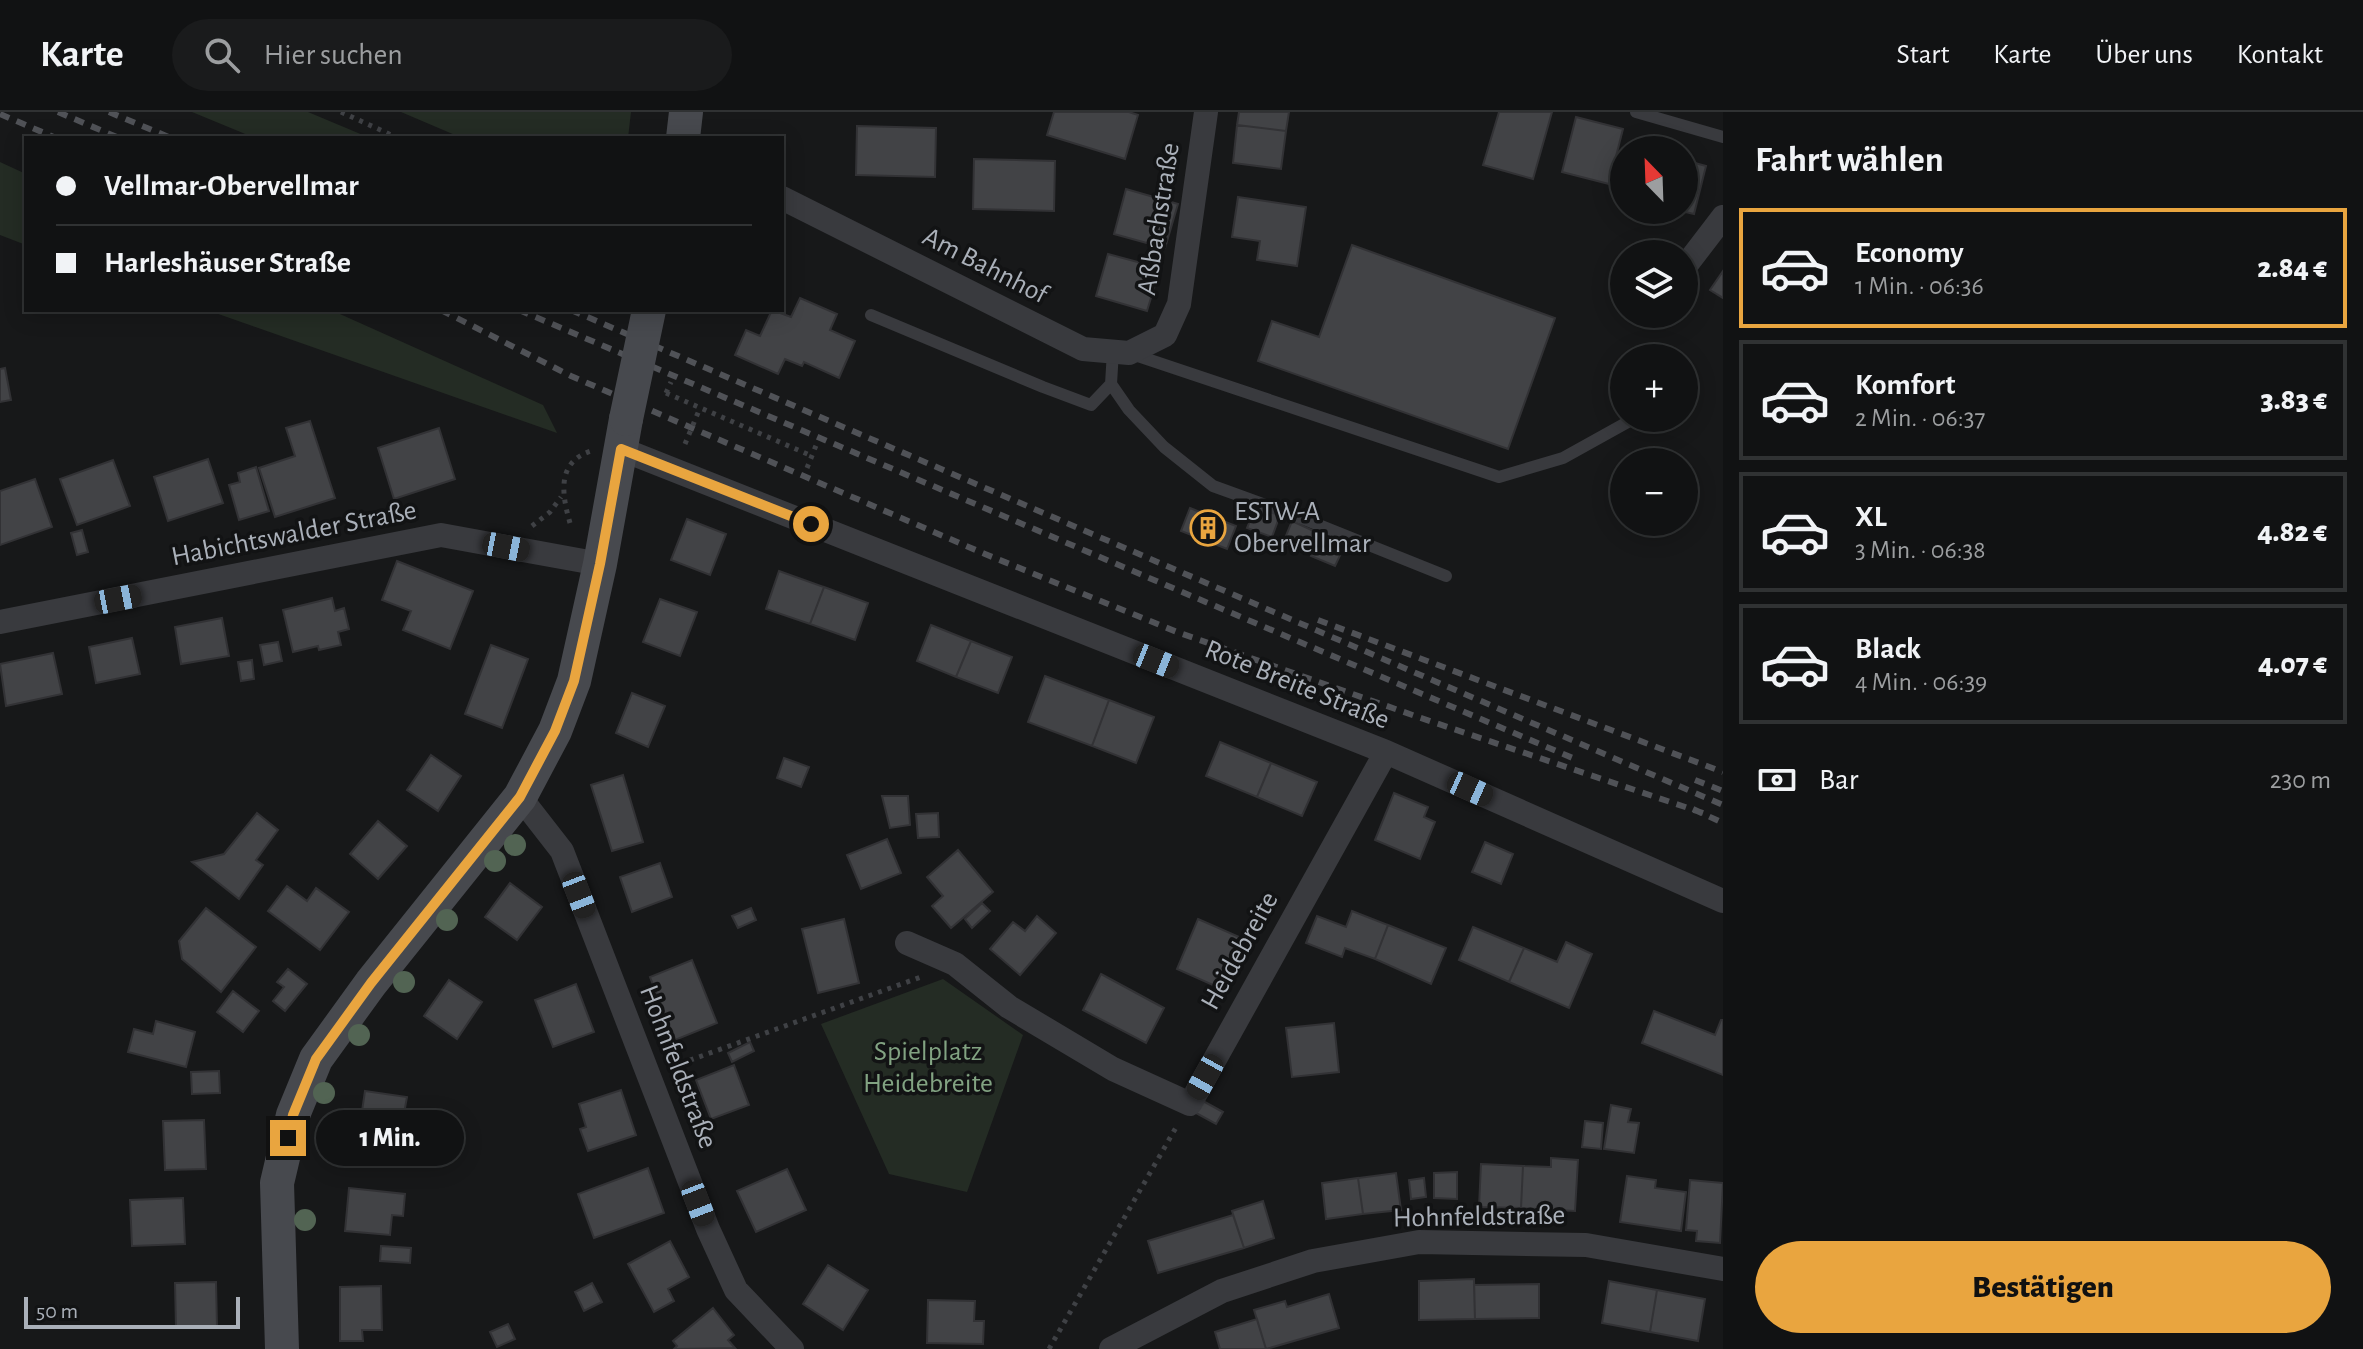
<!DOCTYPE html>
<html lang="de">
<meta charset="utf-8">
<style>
:root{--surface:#111213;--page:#1a1b1c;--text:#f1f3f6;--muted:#9c9ea0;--line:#303233;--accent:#e9a53f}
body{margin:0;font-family:"Alegreya Sans",sans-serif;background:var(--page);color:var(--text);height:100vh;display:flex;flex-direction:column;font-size:30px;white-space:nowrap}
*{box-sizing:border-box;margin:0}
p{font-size:26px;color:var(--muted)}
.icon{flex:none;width:44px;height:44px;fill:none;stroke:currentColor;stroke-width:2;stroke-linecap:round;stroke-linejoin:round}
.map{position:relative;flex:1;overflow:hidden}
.details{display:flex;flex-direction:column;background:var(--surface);width:640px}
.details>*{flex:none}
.banner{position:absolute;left:24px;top:24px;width:760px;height:176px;border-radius:0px;box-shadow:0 4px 20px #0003,0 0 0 2px var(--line);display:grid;align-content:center;height:176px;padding:0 32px;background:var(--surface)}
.needle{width:52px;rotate:337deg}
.tools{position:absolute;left:1610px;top:24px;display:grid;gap:16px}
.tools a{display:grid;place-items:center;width:88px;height:88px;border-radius:50%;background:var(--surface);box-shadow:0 4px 20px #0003,0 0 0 2px var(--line);font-size:40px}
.scale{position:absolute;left:24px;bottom:20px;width:216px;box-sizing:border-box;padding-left:8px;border:4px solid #aab0b9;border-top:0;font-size:22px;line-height:28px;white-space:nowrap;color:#aab0b9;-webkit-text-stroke:6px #121314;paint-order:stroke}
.end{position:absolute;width:36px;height:36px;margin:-18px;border:10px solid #e9a53f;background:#111;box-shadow:0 0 0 4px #111}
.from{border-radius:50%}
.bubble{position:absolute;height:56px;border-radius:28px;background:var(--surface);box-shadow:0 4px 20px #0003,0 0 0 2px var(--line);font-size:26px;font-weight:800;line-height:56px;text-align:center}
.car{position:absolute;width:24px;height:48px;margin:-24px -12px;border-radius:10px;box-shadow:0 0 6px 2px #0007;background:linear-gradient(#222 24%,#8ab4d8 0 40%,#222 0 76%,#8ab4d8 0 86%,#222 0)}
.banner b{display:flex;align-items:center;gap:28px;height:76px;font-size:30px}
.banner b+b{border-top:2px solid var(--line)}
.banner i{width:20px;height:20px;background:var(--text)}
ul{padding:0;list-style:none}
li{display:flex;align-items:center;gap:24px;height:120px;margin:0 16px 12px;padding:0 16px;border:4px solid var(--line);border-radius:0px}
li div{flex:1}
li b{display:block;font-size:30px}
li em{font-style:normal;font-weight:800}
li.on{border-color:var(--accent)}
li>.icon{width:72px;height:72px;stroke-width:1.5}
h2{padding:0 32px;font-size:36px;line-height:96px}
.pay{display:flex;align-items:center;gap:20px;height:88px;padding:0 32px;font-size:30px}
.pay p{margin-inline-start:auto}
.button{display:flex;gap:16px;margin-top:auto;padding:16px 32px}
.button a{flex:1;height:92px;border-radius:48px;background:var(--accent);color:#111;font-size:32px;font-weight:800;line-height:92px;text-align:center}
header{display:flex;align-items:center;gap:48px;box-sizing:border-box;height:112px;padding:0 40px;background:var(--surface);border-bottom:2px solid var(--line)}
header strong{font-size:38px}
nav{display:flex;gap:44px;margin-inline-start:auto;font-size:28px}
.search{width:560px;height:72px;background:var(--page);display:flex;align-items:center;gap:20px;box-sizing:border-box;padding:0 28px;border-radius:44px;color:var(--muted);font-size:30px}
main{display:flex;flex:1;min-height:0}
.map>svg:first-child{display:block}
.green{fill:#242c24}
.building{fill:#424346;stroke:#323235;stroke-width:2}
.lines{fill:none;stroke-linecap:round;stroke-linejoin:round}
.path{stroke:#3f4145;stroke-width:5;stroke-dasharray:4 6;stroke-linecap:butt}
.lane{stroke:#393a3e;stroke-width:12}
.street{stroke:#393a3e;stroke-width:24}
.secondary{stroke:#47494e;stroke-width:34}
.rail{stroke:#505257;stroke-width:6;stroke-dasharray:10 8;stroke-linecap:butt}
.path-bridge{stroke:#3f4145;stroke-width:5;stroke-dasharray:4 6;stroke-linecap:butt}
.secondary-bridge{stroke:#47494e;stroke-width:34}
.tree{fill:#526453}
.route{stroke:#e9a53f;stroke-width:10}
.labels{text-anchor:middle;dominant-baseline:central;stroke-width:7;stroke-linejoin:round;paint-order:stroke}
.street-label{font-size:28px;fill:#aab0b9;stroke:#121314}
.poi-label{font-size:28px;fill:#aab0b9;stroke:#121314;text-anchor:start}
.park-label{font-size:28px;fill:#82a382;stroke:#121314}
</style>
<header>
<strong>Karte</strong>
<div class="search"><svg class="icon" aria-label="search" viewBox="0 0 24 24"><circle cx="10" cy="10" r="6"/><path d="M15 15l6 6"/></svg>Hier suchen</div>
<nav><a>Start</a><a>Karte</a><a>Über uns</a><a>Kontakt</a></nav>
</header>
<main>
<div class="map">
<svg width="1723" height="1237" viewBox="0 0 1723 1237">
<rect width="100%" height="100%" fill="#171819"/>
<path class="green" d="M192 0H308L370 26H255Z
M401 0H631L628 26H462Z
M0 50 26 62V133L0 123Z
M207 198H331L543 293 557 321Z
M943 867 1023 923 967 1080 889 1062 821 912Z"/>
<path class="building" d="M1054 0H1129L1138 3 1125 47 1047 23Z
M1239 0H1289L1286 19 1237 13Z
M1499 0H1552L1533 67 1483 53Z
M1576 5 1623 17 1609 72 1562 60Z
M1237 13 1286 19 1281 57 1233 51Z
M857 14 936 16 935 65 856 63Z
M974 47 1055 49 1054 99 973 97Z
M1684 48 1706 54 1694 102 1677 98H1684Z
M1126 77 1178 92 1165 136 1114 122Z
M1238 85 1306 95 1297 154 1257 148 1260 129 1232 125Z
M1352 133 1555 206 1508 337 1258 249 1272 209 1319 225Z
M1108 142 1160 156 1147 199 1096 184Z
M1723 159V186L1710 178Z
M800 186 837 202 830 218 855 229 839 266 804 250 802 254 785 247 778 262 735 243 746 218 760 224 772 198 791 205Z
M5 256 11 288 0 290V257Z
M310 309 335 386 275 405 259 356 295 344 286 316Z
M439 316 455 367 394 387 378 336Z
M208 347 223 391 168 409 154 365Z
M113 348 130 394 77 413 60 367Z
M256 355 269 399 239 408 229 373 240 370 238 361Z
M35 367 52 415 0 433V379Z
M1256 394 1280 403 1272 425 1247 416Z
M1190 396 1236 414 1227 437 1181 419Z
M687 407 726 422 710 463 671 448Z
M1292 409 1316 420 1307 441 1283 431Z
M82 418 88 440 77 443 71 421Z
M1321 423 1345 433 1335 454 1311 444Z
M397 449 473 479 450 537 403 518 411 499 382 488Z
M779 459 824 475 810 512 766 497Z
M824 475 868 491 855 528 810 512Z
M332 486 335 499 344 496 349 517 338 520 341 533 319 538 318 534 293 540 283 498Z
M660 487 697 500 680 544 643 530Z
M222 506 229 544 181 552 175 515Z
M931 513 971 529 956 565 917 549Z
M132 526 140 562 96 571 89 535Z
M971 529 1012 545 998 581 956 565Z
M278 530 282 549 264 553 260 533Z
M491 533 528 547 502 616 465 602Z
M53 541 62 582 6 594 0 552Z
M252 548 254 567 241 569 238 550Z
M1045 564 1109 588 1092 634 1028 610Z
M632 581 665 594 648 635 616 621Z
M1109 588 1154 605 1136 651 1092 634Z
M1220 630 1271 651 1257 685 1206 664Z
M431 643 461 664 438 699 407 678Z
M784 646 809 655 801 675 777 666Z
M1271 651 1317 670 1302 704 1257 685Z
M623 663 643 730 612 739 591 673Z
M1394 681 1428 695 1424 705 1435 710 1420 747 1375 728Z
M882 684H908L910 713 890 716Z
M257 701 278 718 256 748 263 753 239 787 192 750 224 742Z
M938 701 939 725 918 726 916 702Z
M378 709 407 734 378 767 350 742Z
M887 727 901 761 861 777 847 743Z
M1485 730 1513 742 1501 772 1472 760Z
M958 738 993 780 951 816 932 794 943 784 927 765Z
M660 751 672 785 632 800 620 765Z
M510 771 542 795 517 828 485 805Z
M287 774 307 789 316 776 349 800 320 838 268 799Z
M982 791 990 799 972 816 965 807Z
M206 796 256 835 221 880 182 847 179 829Z
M751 796 756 808 738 816 732 804Z
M1352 799 1388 813 1375 847 1345 836 1342 845 1306 831 1317 804 1346 815Z
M1037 804 1056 821 1020 863 990 837 1013 810 1025 819Z
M844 807 859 871 818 881 802 817Z
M1198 807 1246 828 1224 878 1177 857Z
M1388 813 1446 836 1431 872 1375 847Z
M1473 815 1524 836 1509 870 1459 848Z
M1566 830 1592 842 1569 896 1509 870 1524 836 1557 850Z
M692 848 717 911 675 928 650 865Z
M288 857 307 872 285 899 273 889 284 875 277 870Z
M1101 862 1164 896 1146 931 1083 898Z
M449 868 482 890 457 927 424 904Z
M576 872 594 920 553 935 535 888Z
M233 879 259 899 243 920 217 900Z
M1654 899 1715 923 1721 908H1723V963L1642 931Z
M156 909 195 920 186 955 128 940 134 917 153 922Z
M1334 911 1339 960 1292 965 1286 916Z
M750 930 754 939 732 950 728 941Z
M734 953 749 993 711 1007 696 968Z
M219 959 220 981 192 982 191 960Z
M621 978 636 1023 588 1039 580 1017 586 1015 579 992Z
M365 979 407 985 403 1007 414 1009 410 1033 358 1026Z
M1203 989 1223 1000 1216 1012 1196 1001Z
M1611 993 1631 997 1628 1010 1639 1011 1634 1041 1604 1037Z
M204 1008 206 1057 165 1058 163 1009Z
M1585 1009 1603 1011 1601 1037 1582 1035Z
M1551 1046 1578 1048 1575 1099 1521 1096 1523 1054 1551 1055Z
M1481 1052 1523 1054 1521 1096 1479 1095Z
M648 1056 664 1101 594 1126 578 1082Z
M787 1057 806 1098 756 1120 737 1079Z
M1457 1060V1087L1434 1086V1061Z
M1396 1061 1401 1098 1363 1102 1358 1066Z
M1627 1064 1656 1068 1655 1076 1686 1080 1681 1119 1620 1110Z
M1358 1066 1363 1102 1326 1107 1322 1071Z
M1424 1066 1426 1085 1411 1087 1409 1068Z
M1690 1068 1723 1071 1720 1131 1696 1129 1697 1119 1686 1118Z
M349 1076 405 1082 403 1104 392 1103 390 1123 345 1119Z
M183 1086 185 1132 132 1134 130 1088Z
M1263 1089 1274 1126 1244 1136 1232 1099Z
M1233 1103 1244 1136 1158 1161 1148 1129Z
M670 1129 689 1165 668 1177 674 1189 654 1200 628 1152Z
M381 1134 411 1136 410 1151 380 1149Z
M828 1153 868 1178 843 1218 803 1192Z
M1474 1167 1475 1207 1419 1208V1169Z
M1609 1169 1657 1178 1650 1220 1602 1211Z
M216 1170 217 1215 176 1216 175 1171Z
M592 1171 602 1190 584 1199 575 1180Z
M1539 1172V1206L1475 1207 1474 1173Z
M381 1174 382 1218H362L363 1229H340V1175Z
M1657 1178 1705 1187 1698 1229 1650 1220Z
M1329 1182 1339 1216 1266 1237 1254 1198 1285 1189 1287 1195Z
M928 1188 975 1189 974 1209H984L983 1232 927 1231Z
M713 1196 734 1223 728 1228 735 1236 674 1237 677 1234 673 1229Z
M1257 1207 1266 1237H1220L1215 1220Z
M508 1212 515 1227 497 1235 490 1220Z"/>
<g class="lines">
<path class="path" d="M341 0 398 26
M705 198H721
M666 281 812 344
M666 281 671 270
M807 356 817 331
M570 411C562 383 556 350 591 339
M532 414 550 400 561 385
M671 955 921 865
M1049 1237 1178 1012"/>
<path class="lane" d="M1636 0 1723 25
M871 203 1043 275 1091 293 1111 272 1113 239
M1132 242 1499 365 1563 346 1635 306
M1111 272 1129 298 1164 335 1213 374 1299 405 1446 464"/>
<path class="street" d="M782 86 1083 237 1129 241 1165 223 1179 192 1206 0
M1684 156 1723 105
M621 337 1386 640 1723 789
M0 510 441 423 600 452
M520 685 562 739 708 1117 736 1178 792 1237
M907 831 955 852 1009 895 1113 957 1190 992 1386 640
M1111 1237 1222 1179 1313 1149 1419 1130 1586 1133 1723 1157"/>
<path class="secondary" d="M683 26 686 0
M282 1237 277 1071 293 1003 316 947 371 871 520 685 555 619 574 569 600 452 626 307"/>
<path class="rail" d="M58 0 119 26
M109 0 171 26
M0 2 56 26
M441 198 571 264 985 442 1177 520 1418 605 1703 701
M519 198 1575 647
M571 198 1723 693
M1318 508 1723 660
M1695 668 1723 679
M1693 697 1723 711"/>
<path class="path-bridge" d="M685 332 700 296"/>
<path class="secondary-bridge" d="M626 307 649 198"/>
</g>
<g class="tree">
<circle cx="515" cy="733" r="11"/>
<circle cx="495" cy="749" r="11"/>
<circle cx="447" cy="808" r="11"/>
<circle cx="404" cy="870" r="11"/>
<circle cx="359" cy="923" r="11"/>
<circle cx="324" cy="981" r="11"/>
<circle cx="305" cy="1108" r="11"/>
</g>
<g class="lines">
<path class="route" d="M288 1026 293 1003 316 947 371 871 520 685 555 619 574 569 600 452 621 337 811 412"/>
</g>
<defs>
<symbol id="building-ring" viewBox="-11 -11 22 22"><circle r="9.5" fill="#121314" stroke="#e9a53f" stroke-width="1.5"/><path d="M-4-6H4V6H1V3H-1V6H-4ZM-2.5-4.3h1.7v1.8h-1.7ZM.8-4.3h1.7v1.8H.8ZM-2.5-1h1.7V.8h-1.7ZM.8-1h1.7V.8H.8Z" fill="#e9a53f"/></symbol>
</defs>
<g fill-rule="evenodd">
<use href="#building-ring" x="1188" y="396" width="40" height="40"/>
</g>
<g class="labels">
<g class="street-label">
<text transform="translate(1159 107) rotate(-81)">Aßbachstraße</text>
<text transform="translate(985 154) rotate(27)">Am Bahnhof</text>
<text transform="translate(294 422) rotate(-11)">Habichtswalder Straße</text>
<text transform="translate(1297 573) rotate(22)">Rote Breite Straße</text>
<text transform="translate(1240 839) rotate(-61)">Heidebreite</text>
<text transform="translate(678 955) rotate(69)">Hohnfeldstraße</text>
<text transform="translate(1479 1105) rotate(-1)">Hohnfeldstraße</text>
</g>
<g class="poi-label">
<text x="1234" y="400">ESTW-A<tspan x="1234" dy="32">Obervellmar</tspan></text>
</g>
<g class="park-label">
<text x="928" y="940">Spielplatz<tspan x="928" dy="32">Heidebreite</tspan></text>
</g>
</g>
</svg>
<div class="tools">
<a><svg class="needle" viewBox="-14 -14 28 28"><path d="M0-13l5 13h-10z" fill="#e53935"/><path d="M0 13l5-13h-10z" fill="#9c9ea0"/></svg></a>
<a><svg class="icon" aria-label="layers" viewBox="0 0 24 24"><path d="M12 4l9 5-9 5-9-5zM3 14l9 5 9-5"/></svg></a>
<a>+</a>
<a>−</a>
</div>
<div class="scale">50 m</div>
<i class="end from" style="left:811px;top:412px"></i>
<i class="end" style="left:288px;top:1026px"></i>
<div class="bubble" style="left:316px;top:998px;width:148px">1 Min.</div>
<i class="car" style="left:506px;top:435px;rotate:101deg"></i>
<i class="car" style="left:118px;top:487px;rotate:79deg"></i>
<i class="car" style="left:1156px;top:549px;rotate:112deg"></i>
<i class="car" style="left:1470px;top:677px;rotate:114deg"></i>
<i class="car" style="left:579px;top:783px;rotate:159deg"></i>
<i class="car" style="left:1205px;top:965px;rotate:209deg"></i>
<i class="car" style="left:698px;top:1091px;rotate:159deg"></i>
<div class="banner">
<b><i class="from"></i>Vellmar-Obervellmar</b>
<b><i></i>Harleshäuser Straße</b>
</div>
</div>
<section class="details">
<h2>Fahrt wählen</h2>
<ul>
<li class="on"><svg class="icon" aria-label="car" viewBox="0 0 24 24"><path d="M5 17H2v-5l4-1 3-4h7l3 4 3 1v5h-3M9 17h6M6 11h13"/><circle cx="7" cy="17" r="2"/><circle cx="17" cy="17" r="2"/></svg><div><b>Economy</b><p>1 Min. · 06:36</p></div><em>2.84 €</em></li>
<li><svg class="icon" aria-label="car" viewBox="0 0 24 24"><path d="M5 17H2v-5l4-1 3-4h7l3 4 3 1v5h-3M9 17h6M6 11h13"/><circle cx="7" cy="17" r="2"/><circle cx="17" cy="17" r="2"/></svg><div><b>Komfort</b><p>2 Min. · 06:37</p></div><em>3.83 €</em></li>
<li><svg class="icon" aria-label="car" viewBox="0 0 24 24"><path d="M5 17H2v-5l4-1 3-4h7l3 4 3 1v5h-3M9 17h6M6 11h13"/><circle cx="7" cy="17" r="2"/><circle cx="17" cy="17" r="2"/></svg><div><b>XL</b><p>3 Min. · 06:38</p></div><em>4.82 €</em></li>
<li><svg class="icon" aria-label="car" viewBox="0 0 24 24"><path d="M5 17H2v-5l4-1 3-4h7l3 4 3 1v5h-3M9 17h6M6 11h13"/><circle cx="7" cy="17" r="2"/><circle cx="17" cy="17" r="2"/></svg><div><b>Black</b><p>4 Min. · 06:39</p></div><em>4.07 €</em></li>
</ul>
<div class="pay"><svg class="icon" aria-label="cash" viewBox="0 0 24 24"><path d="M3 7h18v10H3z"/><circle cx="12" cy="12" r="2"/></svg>Bar<p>230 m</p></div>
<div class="button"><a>Bestätigen</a></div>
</section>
</main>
